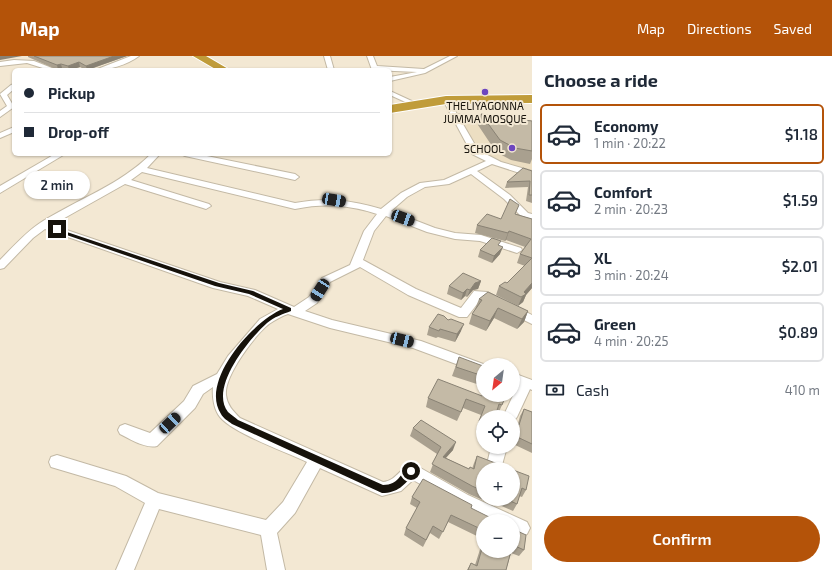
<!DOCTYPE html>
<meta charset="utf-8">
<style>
:root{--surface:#fff;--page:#f2f2f3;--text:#1f2937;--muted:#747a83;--line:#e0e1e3;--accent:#b45309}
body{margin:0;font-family:"Exo 2",sans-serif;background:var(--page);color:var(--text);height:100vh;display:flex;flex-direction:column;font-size:15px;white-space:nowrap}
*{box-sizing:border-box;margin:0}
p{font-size:13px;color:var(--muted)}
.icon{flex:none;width:22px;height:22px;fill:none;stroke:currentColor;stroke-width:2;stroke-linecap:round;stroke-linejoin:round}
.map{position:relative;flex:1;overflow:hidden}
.panel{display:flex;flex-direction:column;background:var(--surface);width:300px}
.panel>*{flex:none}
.hud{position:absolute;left:12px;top:12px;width:380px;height:88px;border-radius:6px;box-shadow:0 1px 3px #0004;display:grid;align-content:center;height:88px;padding:0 12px;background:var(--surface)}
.needle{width:26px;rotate:209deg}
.tools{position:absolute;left:476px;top:302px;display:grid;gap:8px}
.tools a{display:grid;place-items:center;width:44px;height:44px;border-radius:50%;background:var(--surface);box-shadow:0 1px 3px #0004;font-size:20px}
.end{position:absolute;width:18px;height:18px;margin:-9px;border:5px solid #16120b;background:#fff;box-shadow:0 0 0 2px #fff}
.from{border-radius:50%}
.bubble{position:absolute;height:28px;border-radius:14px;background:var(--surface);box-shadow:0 1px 3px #0004;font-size:13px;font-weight:600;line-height:28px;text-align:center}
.car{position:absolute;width:12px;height:24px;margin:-12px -6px;border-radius:5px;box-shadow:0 0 3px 1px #0007;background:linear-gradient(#222 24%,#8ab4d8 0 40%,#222 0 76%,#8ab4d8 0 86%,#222 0)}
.hud b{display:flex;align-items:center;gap:14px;height:38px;font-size:15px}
.hud b+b{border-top:1px solid var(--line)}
.hud i{width:10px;height:10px;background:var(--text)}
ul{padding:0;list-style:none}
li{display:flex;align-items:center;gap:12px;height:60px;margin:0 8px 6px;padding:0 4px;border:2px solid var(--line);border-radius:6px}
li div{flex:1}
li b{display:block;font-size:15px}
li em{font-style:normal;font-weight:600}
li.active{border-color:var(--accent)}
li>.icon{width:36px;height:36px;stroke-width:1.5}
h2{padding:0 12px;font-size:18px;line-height:48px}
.pay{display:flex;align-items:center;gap:10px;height:44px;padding:0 12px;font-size:15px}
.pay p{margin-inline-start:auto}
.primary-button{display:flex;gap:8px;margin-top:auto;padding:8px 12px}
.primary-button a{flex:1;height:46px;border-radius:24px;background:var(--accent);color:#fff;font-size:16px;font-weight:600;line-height:46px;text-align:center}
header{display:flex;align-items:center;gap:24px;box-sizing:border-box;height:56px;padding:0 20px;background:var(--accent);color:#fff}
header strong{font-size:19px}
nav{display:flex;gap:22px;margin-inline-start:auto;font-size:14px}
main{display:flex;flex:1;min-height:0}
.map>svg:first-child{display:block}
.built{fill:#ecdec2}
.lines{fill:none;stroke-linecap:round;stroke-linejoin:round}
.minor-casing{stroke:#c3b9a5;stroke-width:2}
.trunk-casing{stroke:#fff;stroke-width:2}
.minor{fill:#fff;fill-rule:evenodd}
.trunk{fill:#c09c3a;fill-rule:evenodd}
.wall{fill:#a9a08f}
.shaded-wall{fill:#898274}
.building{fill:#c4baa6;stroke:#898274}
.route{fill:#16120b}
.poi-dot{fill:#6d46bf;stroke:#f3e8d3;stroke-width:1.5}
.labels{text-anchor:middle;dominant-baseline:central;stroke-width:4;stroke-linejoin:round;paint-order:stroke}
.far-poi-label{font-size:11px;fill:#16120b;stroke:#f3e8d3}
</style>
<header>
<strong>Map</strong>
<nav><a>Map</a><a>Directions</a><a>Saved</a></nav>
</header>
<main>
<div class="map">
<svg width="532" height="514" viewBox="0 0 532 514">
<rect width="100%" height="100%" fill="#f3e8d3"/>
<path class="built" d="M456 60 532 69V118L498 108 475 96Z"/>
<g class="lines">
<defs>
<path id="minor" d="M131 0H139C127 9 109 14 95 14Z
M324 0H330L334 14H328Z
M367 0H373L377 10 424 13 450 0H457L425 17 390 25V21L417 16 372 14Z
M14 4 34 5 57 14H49L27 7 0 10V6Z
M14 28V33L7 39 14 51 0 61V55L7 50 0 38 11 29Z
M390 35 416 47 417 48 412 49 390 39Z
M444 43H448L457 58 499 63V67H496L460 63 478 94 501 106 532 115V121L492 108 477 115 510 139 528 157 532 158V164L522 161 504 143 471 118 449 128 425 131 407 141 391 155 435 172 455 177 481 179 521 192 522 194 517 197 480 185 455 183 427 176 386 160 374 175 363 204 416 233 461 252 474 235 487 236 532 259V268L481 243 467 261H459L408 239 360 211 330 226 317 247 305 255 332 264 421 285 486 309H483V318L413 292 330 272 288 258C282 260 275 264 269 268 255 279 224 320 226 339 227 349 233 355 240 362L383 426C396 425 400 412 411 408L417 410 468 439 527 466 530 472 527 478 521 480 513 477V465H487L413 424 401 435 382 440 320 412 295 457 277 477 285 514H267L261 479 159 453 134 514H116L145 447 115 430 51 411 49 406 51 401 57 399 126 420 158 437 266 464 283 446 307 406C286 396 233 377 220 361 214 354 212 340 213 331L203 338 195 352 157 390C146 393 130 383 120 378L118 374 120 370 125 368 150 377 184 345 193 330 217 318 228 300 260 263 278 253 248 240 213 232 45 173 33 182 4 212 0 213V204C13 191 25 177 40 167 78 143 120 129 151 98H160L147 112 295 147C326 141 352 144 381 153L401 137 420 127 444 124 486 105 472 98 443 44ZM142 116 295 153C325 147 349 149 377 158L364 175 350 209 322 222 309 241 294 251 255 234 220 226 52 169 125 128 203 152 206 153 211 150 209 148 131 124Z
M14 71V76L0 82V77Z
M55 98H65L0 137V130Z
M181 98H197L295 118 299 121 295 124 185 100Z
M513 317 532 324V334L530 333 517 361 513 366V361H503L518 329 513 327Z
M491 391H507L502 409 496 411 490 409 488 404Z"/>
<path id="trunk" d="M193 0H206L230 14H217Z
M532 39V47L446 48 390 57V49L446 40Z"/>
</defs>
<use href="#minor" class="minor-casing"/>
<use href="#trunk" class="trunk-casing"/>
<use href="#minor" class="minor"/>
<use href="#trunk" class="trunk"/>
</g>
<path class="wall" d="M28 0H127L88 14H86L80 11 70 14 62 12 58 14 28 1Z
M481 58 532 65V103L530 108 511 104 496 96 478 69Z
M532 115V147L526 145 528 131 505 132 507 126Z
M516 158 532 163V232L526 239 523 246 518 250 496 239 499 230 507 227 525 210 517 207 520 198 525 191 506 184 505 185 475 177 477 169 501 163Z
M499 190 500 198 492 207 478 201 480 194Z
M481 225 478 233 473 234 467 241 465 240 461 244 447 238 449 230Z
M479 243 528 255 524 266 517 273 494 262 486 275 469 268 472 258 475 253Z
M448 264 461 275 455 286 438 281 436 282 427 279 429 271Z
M459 301 483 320V330L452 320Z
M483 337V339L502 349 498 358 496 357 483 361V377L476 374 481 359 463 352 457 365 426 351 428 342 482 340Z
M524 353 532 356V397L513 388V376L517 368H518L520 360Z
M413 372 453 394 446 402 469 413H472L474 407 477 400 483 413V443H513V414L526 434 522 441 519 440 517 448 513 455 486 443 485 445 469 438 430 416 437 398 410 380Z
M412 441 471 452 483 465V483L448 466 439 483 430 477 423 491 404 479 406 472 417 452 410 448Z
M513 473 524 494 519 500 511 497 506 514H467L471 507 475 509 483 484V495H513Z"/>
<path class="shaded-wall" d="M0 0H22L0 4Z
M114 0H127L87 14 86 10Z
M79 6 80 11 69 14 68 10Z
M61 8 62 12 58 14 57 9Z
M509 175 506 184 505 185 508 177Z
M503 191 500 198 492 207 494 200Z
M481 225 478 233 473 234 467 241 470 234 475 227Z
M532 227V232L526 239 523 246 518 250 524 236Z
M467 233 465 240 461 244 463 237Z
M498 252 494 262 486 275 490 265Z
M528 255 524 266 517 273 522 263Z
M464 268 461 275 455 286 457 278Z
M456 386 453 394 440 408 443 401Z"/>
<path class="building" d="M34 0H114L86 10 79 6 68 10 61 8 57 9Z
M481 58 532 65V95L515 92 500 84Z
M523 112 532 115V139H529L530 125 507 126Z
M510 143 519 149 515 158 532 163V227L524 236 526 238 521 241 499 230 505 226 507 227 532 202 520 198 531 183 509 175 508 177 477 169 487 158 501 163Z
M492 182 501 185 498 189 503 191 494 200 480 194Z
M463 217 481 225 475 227 470 234 467 233 463 237 449 230Z
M488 236 528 255 522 263 498 252 490 265 472 258 482 244 479 243Z
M438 258 444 260 448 264 451 263 464 268 457 278 440 273 439 275 429 271Z
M459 301 483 310V320L456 311Z
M438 323 482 340 483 338V339H506L502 349 499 348 495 361H483V367L479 365 485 350 466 343 461 356 428 342Z
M524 353 532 356V388L513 379V377L517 368 519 369Z
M421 364 456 386 443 401 469 413 470 411 474 413 477 400 511 413H483V435L472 430 432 408 441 391 413 372Z
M513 414 529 420 526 434 522 432 517 448 506 443H513Z
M423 423 472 449 471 452 497 465H483V474L451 459 443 476 433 470 426 484 406 472 420 446 412 441Z
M513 473 526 479 524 494 513 489Z
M483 489V495H511L506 514H468L471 507 477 510Z"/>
<path class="route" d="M55 172 219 227 253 235 291 252V255C283 258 274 261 267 267 249 283 209 332 228 356 231 359 235 361 238 364L383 429C400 429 398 417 411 412L415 415 414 418C404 429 398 437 382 437L232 368C228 365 223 362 221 358 199 325 254 264 283 253L249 238 215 230 55 175Z"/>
<g class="poi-dot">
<circle cx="485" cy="36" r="4"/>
<circle cx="512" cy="92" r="4"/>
</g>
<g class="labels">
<g class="far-poi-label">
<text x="485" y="49">THELIYAGONNA<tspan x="485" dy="13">JUMMA MOSQUE</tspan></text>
<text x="504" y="92" text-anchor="end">SCHOOL</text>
</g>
</g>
</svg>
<div class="tools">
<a><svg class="needle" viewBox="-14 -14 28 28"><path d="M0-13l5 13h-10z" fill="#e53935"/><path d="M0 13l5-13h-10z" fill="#747a83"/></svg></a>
<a><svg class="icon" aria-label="locate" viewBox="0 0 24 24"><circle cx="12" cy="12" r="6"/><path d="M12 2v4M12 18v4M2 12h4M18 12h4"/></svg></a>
<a>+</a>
<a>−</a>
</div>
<i class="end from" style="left:411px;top:415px"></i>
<i class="end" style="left:57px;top:173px"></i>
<div class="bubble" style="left:24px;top:115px;width:66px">2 min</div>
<i class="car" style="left:334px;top:144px;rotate:100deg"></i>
<i class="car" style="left:403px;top:162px;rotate:110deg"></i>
<i class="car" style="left:320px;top:234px;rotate:213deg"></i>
<i class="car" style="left:402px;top:284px;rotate:104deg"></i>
<i class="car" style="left:170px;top:367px;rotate:47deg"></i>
<div class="hud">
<b><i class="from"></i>Pickup</b>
<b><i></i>Drop-off</b>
</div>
</div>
<section class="panel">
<h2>Choose a ride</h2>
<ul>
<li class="active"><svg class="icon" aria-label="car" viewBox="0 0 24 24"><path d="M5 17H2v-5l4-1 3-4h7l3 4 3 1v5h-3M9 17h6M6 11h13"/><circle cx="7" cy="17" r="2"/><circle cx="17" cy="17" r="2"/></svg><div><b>Economy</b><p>1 min · 20:22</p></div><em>$1.18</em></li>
<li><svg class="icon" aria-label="car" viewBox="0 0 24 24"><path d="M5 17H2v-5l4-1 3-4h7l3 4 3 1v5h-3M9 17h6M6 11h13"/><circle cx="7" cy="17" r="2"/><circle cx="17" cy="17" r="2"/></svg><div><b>Comfort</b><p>2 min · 20:23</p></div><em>$1.59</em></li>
<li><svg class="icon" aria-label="car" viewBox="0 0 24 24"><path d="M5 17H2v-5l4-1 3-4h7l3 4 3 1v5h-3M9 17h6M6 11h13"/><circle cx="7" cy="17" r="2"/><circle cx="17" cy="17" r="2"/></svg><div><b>XL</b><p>3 min · 20:24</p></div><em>$2.01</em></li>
<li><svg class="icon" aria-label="car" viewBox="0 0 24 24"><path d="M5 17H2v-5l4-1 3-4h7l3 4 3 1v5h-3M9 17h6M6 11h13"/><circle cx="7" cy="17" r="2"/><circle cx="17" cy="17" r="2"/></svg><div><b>Green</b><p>4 min · 20:25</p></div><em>$0.89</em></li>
</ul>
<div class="pay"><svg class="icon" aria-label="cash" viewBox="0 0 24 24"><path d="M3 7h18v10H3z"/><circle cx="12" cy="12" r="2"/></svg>Cash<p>410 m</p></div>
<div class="primary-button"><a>Confirm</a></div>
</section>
</main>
